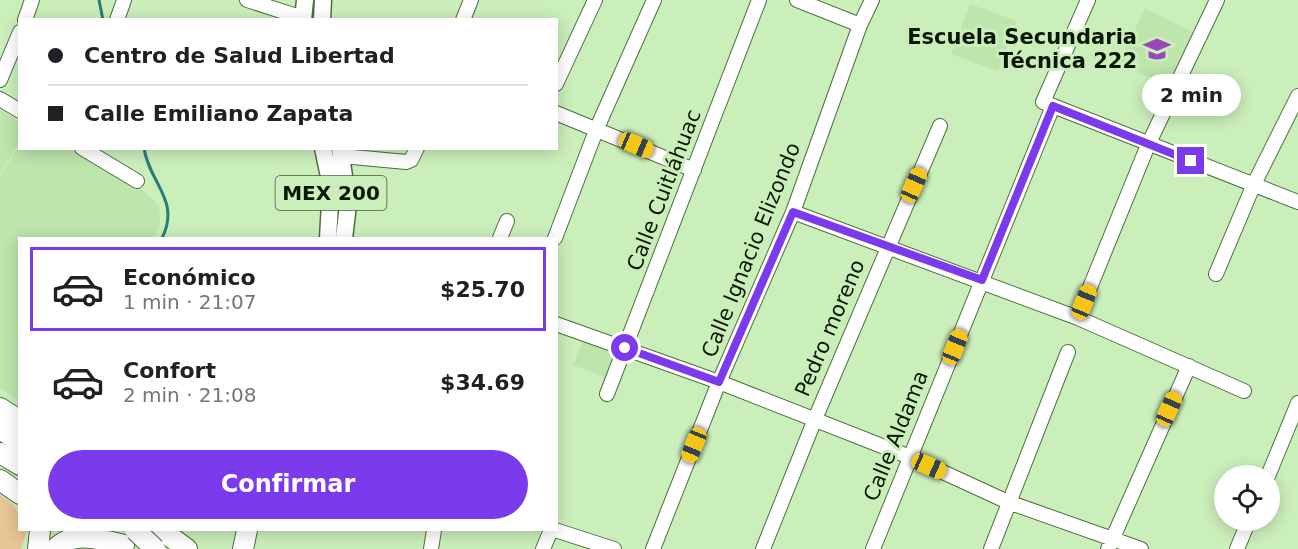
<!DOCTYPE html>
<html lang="es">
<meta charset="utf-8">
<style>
:root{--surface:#fff;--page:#f2f2f2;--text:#202124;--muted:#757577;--line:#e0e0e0;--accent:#7c3aed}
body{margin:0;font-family:"DejaVu Sans",sans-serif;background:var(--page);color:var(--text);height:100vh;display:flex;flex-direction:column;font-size:22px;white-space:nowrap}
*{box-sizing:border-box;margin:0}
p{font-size:20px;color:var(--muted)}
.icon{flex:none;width:33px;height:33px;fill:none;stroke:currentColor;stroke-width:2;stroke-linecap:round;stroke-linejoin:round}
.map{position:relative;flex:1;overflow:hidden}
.details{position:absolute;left:18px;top:237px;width:540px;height:294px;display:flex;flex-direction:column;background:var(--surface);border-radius:0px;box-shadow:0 3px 15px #0003}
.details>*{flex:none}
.guide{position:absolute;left:18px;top:18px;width:540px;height:132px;border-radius:0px;box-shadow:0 3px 15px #0003;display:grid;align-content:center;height:132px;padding:0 30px;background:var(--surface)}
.tools{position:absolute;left:1214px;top:465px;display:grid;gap:12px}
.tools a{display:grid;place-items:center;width:66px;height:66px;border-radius:50%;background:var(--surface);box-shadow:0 3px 15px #0003;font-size:30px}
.end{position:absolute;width:27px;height:27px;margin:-14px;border:8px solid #7c3aed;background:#fff;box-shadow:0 0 0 3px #fff}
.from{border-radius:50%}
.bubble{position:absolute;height:42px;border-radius:21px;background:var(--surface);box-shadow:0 3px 15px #0003;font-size:20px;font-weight:700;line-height:42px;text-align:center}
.car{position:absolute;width:18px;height:36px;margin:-18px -9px;border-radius:8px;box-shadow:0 0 4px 2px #0007;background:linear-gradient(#f5c518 24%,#345 0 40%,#f5c518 0 76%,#345 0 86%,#f5c518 0)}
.guide b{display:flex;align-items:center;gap:21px;height:57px;font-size:22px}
.guide b+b{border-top:2px solid var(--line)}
.guide i{width:15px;height:15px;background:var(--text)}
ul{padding:10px 0 0;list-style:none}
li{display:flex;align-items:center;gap:18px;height:84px;margin:0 12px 9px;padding:0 18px;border:3px solid transparent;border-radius:0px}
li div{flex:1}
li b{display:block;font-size:22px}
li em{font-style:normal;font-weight:700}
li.active{border-color:var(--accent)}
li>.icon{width:54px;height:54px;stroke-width:1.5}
.cta{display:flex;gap:12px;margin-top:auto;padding:12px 30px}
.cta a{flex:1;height:69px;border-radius:36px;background:var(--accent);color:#fff;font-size:24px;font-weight:700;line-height:69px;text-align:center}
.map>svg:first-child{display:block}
.built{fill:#bde5ac}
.green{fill:#e7c595}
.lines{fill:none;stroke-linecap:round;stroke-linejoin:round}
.stream{stroke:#2c7d78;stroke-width:3}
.minor-casing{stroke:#4f6e40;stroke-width:16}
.major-casing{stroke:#4f6e40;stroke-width:19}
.highway-casing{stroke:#4f6e40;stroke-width:22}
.minor{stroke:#fff;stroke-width:14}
.major{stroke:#fff;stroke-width:16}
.highway{stroke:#fff;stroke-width:20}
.highway-bridge-casing{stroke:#4f6e40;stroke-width:22;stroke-linecap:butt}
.highway-bridge{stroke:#fff;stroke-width:20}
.route{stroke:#7c3aed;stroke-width:8}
.labels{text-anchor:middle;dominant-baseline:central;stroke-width:6;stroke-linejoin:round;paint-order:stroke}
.shield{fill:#cbefbb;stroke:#45583c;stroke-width:1.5}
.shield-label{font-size:20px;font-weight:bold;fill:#0b1705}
.poi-label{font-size:21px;font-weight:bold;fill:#0b1705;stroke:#cbefbb;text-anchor:end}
.street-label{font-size:21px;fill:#0b1705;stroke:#cbefbb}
</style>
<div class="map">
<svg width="1298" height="549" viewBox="0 0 1298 549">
<rect width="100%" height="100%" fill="#cbefbb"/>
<path class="built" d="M970 4 1017 21 998 71 951 54Z
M1145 8 1195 33 1171 85 1118 65Z
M0 109 19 122 20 143 0 173Z
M19 146 20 148 75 149 140 188 159 205 160 225 154 238H20L19 400 0 388V176Z
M585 335 620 349 609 379 573 365Z"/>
<path class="green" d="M0 495C16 505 20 511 20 530H27L21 549H0Z"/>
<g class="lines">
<path class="stream" d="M99 0 103 20
M144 148C149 183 181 200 162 238"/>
<defs>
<path id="minor" d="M247 0 303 18
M797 0 860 25
M1088 0 1043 102 1298 202
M25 20 32 0
M117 20 124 0
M463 20 471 0
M0 80 20 32
M556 84 595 0
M0 99 20 111
M556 113 694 170
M82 148 137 181
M342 156 406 162 411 160 417 148
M793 212 1078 318 1244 391
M500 238 507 221
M555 238 597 128 654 0
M1216 274 1254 184 1298 96
M1084 302 1148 145 1217 0
M556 324 719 382 910 457 1008 502 1141 549
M607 394 759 0
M1268 476 1298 403
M555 530 614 549
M431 549 434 530
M543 549 551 530
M653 549 719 382 793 212 860 25 872 0
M763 549 815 419 940 126
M873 549 1053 106
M991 549 1068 352
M1108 549 1189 366
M1237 549 1249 520"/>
<path id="major" d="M303 20 305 0
M322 20 323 0
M323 148 331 186 328 238
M340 148 348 205 344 238"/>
<path id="highway" d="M0 408 20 421
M0 429 20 442
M0 453 20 465
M0 480 20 494
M161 530 187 549
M38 549 40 530
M55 549C74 529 101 540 124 545
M243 549 247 530"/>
</defs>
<use href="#minor" class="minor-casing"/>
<use href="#major" class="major-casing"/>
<use href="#highway" class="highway-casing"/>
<use href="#minor" class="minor"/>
<use href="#major" class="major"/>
<use href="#highway" class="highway"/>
<defs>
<path id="highway-bridge" d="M135 530 155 549"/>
</defs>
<use href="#highway-bridge" class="highway-bridge-casing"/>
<use href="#highway-bridge" class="highway-bridge"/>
</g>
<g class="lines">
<path class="route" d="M625 348 719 382 793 212 982 280 1053 106 1191 161"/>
</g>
<defs>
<symbol id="school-bare" viewBox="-9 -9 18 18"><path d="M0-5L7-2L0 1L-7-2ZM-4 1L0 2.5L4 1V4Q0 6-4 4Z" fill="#9948b7" stroke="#cbefbb" stroke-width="2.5" paint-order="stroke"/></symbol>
</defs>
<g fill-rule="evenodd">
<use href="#school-bare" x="1138" y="30" width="38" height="38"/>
</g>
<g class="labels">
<rect class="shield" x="275.5" y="176" width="111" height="34" rx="4.5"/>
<g class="shield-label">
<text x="331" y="193">MEX 200</text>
</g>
<g class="poi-label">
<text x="1137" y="37">Escuela Secundaria<tspan x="1137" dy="24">Técnica 222</tspan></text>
</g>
<g class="street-label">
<text transform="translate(664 190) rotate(-69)">Calle Cuitláhuac</text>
<text transform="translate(751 250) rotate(-68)">Calle Ignacio Elizondo</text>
<text transform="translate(830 328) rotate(-67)">Pedro moreno</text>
<text transform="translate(896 436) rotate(-68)">Calle Aldama</text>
</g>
</g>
</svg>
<div class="tools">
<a><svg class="icon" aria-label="locate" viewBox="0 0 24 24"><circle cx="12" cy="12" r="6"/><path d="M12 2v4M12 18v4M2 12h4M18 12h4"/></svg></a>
</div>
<i class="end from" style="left:625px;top:348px"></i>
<i class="end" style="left:1191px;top:161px"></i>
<div class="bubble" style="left:1142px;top:74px;width:99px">2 min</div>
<i class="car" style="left:636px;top:145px;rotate:113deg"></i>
<i class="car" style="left:914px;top:185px;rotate:24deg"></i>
<i class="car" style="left:1084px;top:302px;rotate:22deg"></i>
<i class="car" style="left:955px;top:347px;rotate:22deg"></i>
<i class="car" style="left:1169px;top:409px;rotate:24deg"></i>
<i class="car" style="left:694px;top:445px;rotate:202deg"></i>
<i class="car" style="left:929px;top:466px;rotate:114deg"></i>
<div class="guide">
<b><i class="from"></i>Centro de Salud Libertad</b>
<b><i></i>Calle Emiliano Zapata</b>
</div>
<section class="details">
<ul>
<li class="active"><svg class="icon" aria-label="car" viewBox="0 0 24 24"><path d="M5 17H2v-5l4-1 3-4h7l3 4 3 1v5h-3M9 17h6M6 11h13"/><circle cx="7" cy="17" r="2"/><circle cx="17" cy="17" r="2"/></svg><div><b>Económico</b><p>1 min · 21:07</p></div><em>$25.70</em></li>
<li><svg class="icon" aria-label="car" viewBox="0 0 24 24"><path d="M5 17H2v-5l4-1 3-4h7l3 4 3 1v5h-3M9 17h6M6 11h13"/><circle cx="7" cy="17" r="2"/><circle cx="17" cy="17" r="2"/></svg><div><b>Confort</b><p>2 min · 21:08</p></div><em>$34.69</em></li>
</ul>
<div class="cta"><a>Confirmar</a></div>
</section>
</div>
